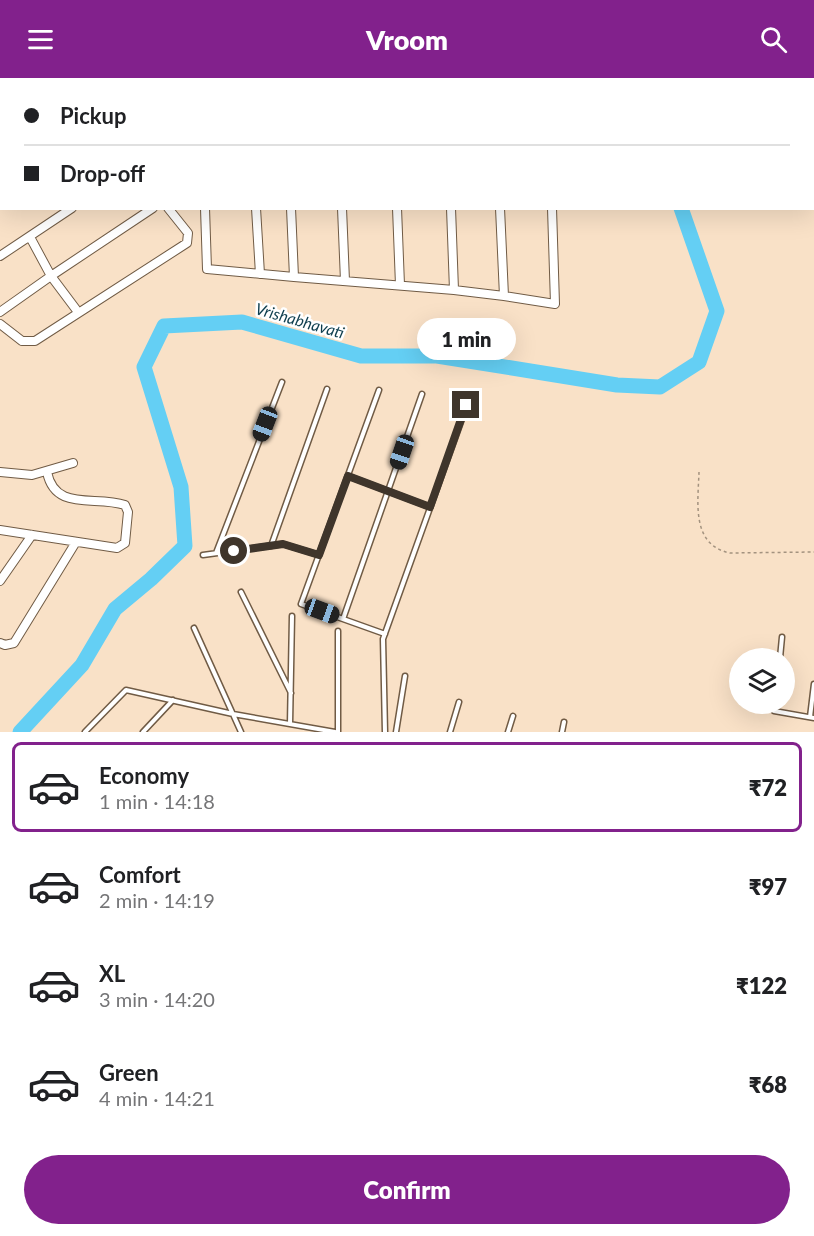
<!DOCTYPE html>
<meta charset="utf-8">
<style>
:root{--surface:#fff;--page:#f2f2f2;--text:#202124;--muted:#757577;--line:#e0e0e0;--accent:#82218c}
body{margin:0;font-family:Lato,sans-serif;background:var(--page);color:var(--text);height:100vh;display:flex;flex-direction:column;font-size:22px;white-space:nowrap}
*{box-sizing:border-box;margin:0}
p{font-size:20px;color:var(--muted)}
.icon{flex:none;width:33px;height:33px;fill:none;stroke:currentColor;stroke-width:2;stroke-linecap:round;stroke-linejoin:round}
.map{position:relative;height:654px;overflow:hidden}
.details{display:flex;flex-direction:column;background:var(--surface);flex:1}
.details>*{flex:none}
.guide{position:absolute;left:0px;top:0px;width:814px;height:132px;box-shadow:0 6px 24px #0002;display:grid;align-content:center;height:132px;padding:0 24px;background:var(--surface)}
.controls{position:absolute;left:729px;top:570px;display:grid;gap:12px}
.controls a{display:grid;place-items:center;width:66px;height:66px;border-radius:50%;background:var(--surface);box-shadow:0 6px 24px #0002;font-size:30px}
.end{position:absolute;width:27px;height:27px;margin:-14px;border:8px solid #3f352b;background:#fff;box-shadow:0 0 0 3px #fff}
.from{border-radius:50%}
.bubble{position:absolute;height:42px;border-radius:21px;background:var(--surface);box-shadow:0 6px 24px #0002;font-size:20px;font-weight:800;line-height:42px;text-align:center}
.car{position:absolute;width:18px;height:36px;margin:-18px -9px;border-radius:8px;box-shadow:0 0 4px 2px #0007;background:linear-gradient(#222 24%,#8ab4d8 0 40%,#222 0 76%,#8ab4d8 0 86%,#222 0)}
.guide b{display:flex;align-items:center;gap:21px;height:57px;font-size:22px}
.guide b+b{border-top:2px solid var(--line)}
.guide i{width:15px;height:15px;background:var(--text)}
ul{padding:10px 0 0;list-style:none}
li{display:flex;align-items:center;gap:18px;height:90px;margin:0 12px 9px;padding:0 12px;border:3px solid transparent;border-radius:9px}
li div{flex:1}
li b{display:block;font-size:22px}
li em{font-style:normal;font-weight:800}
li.on{border-color:var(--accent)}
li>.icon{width:54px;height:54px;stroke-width:1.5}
.button{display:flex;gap:12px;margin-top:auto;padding:12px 24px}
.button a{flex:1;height:69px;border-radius:36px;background:var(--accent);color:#fff;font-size:24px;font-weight:800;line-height:69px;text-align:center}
header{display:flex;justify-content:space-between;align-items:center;height:78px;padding:0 24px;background:var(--accent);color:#fff;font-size:27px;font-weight:800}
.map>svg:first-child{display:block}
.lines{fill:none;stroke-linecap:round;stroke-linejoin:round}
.river{stroke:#64cff4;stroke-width:15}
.service-casing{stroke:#705b45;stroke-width:7}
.minor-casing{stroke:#705b45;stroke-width:10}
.path{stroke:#a3927f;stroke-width:1.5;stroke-dasharray:3 3;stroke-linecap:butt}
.service{stroke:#fff;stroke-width:4}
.minor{stroke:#fff;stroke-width:8}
.route{stroke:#3f352b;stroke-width:8}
.labels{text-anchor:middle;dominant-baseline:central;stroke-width:5;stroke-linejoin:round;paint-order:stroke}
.water-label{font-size:16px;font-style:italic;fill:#0e3e4e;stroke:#fff}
</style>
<header><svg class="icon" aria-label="menu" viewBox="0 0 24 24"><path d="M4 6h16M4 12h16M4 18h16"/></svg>Vroom<svg class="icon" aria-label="search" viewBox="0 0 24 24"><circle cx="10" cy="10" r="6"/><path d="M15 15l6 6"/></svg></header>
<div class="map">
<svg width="814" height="654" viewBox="0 0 814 654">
<rect width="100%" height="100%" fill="#f9e1c7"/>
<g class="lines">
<path class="river" d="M642 0 643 2
M20 654 82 587 115 531 151 501 185 468 181 409 144 289 164 248 242 244 361 278H437L617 307 660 309 699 284 717 233 681 130"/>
<defs>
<path id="service" d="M379 312 301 526 385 556
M348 398 430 429
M271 468 327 311
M216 475 282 304
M203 477 283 466 319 477
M241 514 291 615
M343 541 422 316
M194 550 241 654
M780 580 782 559
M775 626 774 633 814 640
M810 639 814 606
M290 646 292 538
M85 654 126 612 233 636 335 654
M143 654 173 622
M338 654V553
M385 654 383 561 467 327
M396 654 405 598
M450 654 459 624
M508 654 513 638
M562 654 564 644"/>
<path id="minor" d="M287 0V2
M337 0V2
M392 0V2
M445 0 446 2
M496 0V2
M546 0 547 2
M41 2V0
M205 130 207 191 294 199
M256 130 260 196
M291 130 294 199 454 212 451 130
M342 130 345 203
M397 130 400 207
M30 159 51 198 78 234
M0 178 72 130
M454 212 504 218 500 130
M504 218 555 226 552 130
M0 234 51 198 153 130
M0 246 22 263H35L187 165 188 155 168 130
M0 394 32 397 73 385
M0 452 117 470 125 465 128 434 125 427C95 417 55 434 47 394
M0 503 32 457
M0 565 5 567 14 565 76 464"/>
</defs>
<use href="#service" class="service-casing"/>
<use href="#minor" class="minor-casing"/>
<path class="path" d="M699 394C698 425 691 467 730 475L814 474"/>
<use href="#service" class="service"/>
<use href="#minor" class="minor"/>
</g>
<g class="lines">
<path class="route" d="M234 473 283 466 319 477 348 398 430 429 466 327"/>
</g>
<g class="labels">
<g class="water-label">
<text transform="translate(300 242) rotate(16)">Vrishabhavati</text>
</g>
</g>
</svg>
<div class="controls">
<a><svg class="icon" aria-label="layers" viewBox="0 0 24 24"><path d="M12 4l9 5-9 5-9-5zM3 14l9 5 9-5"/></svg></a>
</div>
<i class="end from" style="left:234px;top:473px"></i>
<i class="end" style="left:466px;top:327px"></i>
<div class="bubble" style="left:417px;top:240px;width:99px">1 min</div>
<i class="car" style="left:265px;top:346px;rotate:201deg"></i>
<i class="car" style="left:402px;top:374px;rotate:199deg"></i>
<i class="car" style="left:322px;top:533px;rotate:110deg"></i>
<div class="guide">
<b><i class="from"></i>Pickup</b>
<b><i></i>Drop-off</b>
</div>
</div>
<section class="details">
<ul>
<li class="on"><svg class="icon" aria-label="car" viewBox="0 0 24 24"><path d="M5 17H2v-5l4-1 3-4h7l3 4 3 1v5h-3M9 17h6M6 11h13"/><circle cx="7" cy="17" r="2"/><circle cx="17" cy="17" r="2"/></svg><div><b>Economy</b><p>1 min · 14:18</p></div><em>₹72</em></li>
<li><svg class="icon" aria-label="car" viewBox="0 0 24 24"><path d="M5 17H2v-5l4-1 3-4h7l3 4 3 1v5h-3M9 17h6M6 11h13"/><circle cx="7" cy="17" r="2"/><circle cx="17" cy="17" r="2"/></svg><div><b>Comfort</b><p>2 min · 14:19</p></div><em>₹97</em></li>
<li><svg class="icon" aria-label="car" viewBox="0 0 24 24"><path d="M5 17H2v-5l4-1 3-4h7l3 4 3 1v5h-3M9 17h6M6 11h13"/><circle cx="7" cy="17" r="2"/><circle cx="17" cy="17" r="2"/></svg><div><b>XL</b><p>3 min · 14:20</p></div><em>₹122</em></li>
<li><svg class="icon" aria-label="car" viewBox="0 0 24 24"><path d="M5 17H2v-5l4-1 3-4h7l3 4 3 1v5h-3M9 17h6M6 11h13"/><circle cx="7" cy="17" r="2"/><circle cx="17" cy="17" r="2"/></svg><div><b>Green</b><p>4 min · 14:21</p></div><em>₹68</em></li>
</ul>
<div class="button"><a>Confirm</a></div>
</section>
